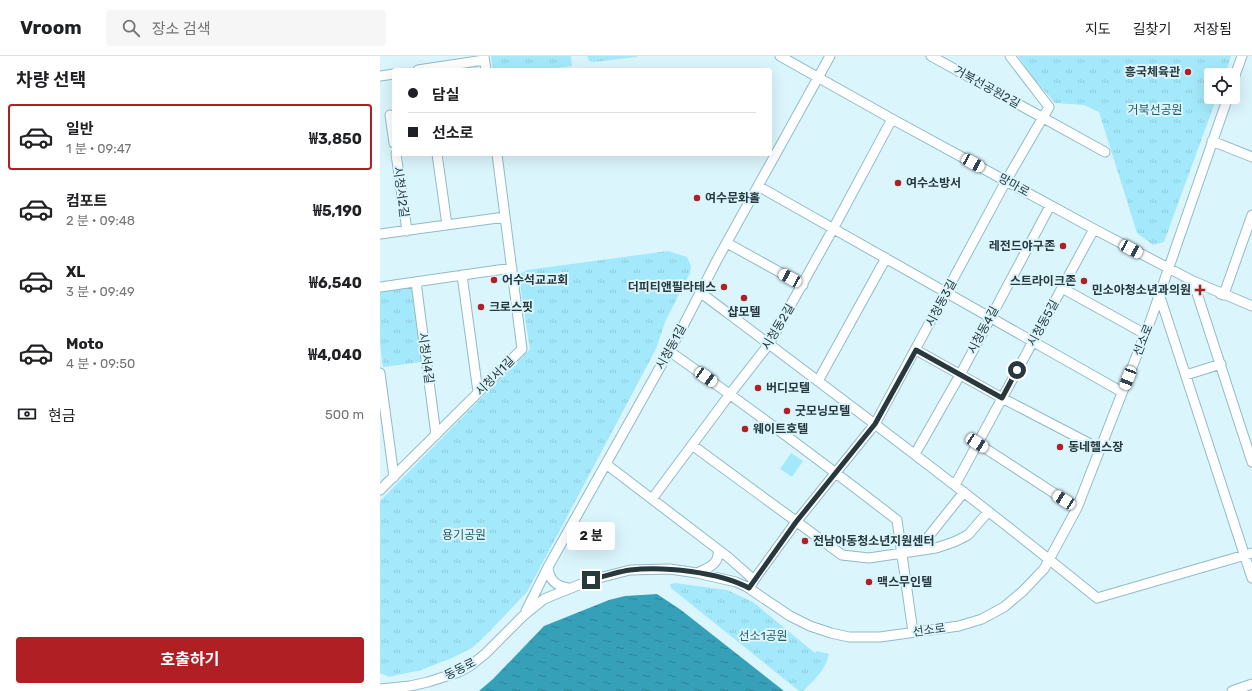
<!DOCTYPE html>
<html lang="ko">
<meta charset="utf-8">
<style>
:root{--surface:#fff;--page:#f6f6f6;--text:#202124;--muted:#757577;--line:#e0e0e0;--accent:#b01f24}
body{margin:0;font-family:Rubik,"Noto Sans KR",sans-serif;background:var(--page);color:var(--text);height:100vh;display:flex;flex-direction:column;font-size:15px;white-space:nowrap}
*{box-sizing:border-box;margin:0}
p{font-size:13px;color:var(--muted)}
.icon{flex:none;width:22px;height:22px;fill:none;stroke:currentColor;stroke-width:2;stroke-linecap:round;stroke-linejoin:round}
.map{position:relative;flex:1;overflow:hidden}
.side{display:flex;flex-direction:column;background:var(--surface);width:380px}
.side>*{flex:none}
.guide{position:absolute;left:12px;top:12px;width:380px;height:88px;border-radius:4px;box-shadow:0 4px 16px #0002;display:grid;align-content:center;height:88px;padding:0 16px;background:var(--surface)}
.buttons{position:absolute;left:824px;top:12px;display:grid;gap:8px}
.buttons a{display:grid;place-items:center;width:36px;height:36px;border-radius:4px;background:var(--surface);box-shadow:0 4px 16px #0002;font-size:20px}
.end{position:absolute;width:18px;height:18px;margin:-9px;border:5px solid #27393e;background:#fff;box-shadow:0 0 0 2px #fff}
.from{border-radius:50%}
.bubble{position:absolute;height:28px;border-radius:4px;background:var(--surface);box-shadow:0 4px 16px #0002;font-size:13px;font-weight:700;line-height:28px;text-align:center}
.car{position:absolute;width:12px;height:24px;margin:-12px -6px;border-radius:5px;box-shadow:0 0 3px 1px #0007;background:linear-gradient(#fff 24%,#345 0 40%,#fff 0 76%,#345 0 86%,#fff 0)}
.guide b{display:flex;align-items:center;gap:14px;height:38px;font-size:15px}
.guide b+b{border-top:1px solid var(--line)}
.guide i{width:10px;height:10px;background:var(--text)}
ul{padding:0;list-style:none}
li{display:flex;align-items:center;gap:12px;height:66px;margin:0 8px 6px;padding:0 8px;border:2px solid transparent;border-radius:4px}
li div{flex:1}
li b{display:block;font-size:15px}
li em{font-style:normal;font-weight:700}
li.current{border-color:var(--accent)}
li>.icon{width:36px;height:36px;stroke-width:1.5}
h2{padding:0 16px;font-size:18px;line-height:48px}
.pay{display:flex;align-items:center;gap:10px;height:44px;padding:0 16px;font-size:15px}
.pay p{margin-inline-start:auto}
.button{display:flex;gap:8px;margin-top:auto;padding:8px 16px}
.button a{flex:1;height:46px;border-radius:4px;background:var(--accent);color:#fff;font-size:16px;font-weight:700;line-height:46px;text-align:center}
header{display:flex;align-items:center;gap:24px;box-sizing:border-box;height:56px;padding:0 20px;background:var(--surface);border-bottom:1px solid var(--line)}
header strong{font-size:19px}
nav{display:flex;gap:22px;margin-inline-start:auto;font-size:14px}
.search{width:280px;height:36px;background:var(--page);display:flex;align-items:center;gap:10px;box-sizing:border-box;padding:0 14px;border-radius:4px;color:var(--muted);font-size:15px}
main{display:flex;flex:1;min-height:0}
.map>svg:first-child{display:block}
.green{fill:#a4e9fb}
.park{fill:url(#park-tufts)}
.water{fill:url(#water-ripples)}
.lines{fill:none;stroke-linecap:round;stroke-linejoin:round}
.minor-casing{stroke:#90bbc7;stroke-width:11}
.major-casing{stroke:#90bbc7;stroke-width:13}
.minor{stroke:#fff;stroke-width:9}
.major{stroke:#fff;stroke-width:11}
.route{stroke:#27393e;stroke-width:5}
.poi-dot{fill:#b01f24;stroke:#dbf5fc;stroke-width:1.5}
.labels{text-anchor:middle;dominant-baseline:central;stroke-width:4;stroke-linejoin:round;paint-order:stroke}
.poi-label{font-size:12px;font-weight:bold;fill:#27393e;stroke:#dbf5fc;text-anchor:start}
.street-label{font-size:12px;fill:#27393e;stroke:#dbf5fc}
.park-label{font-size:12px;fill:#235c69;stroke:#dbf5fc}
</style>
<header>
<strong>Vroom</strong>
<div class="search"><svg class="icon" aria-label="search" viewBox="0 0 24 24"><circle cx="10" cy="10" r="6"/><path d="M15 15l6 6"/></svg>장소 검색</div>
<nav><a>지도</a><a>길찾기</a><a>저장됨</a></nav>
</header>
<main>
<section class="side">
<h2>차량 선택</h2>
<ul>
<li class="current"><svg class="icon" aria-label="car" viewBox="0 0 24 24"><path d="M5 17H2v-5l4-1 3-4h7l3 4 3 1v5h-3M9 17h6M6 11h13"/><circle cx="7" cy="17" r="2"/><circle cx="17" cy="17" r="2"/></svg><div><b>일반</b><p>1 분 · 09:47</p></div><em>₩3,850</em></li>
<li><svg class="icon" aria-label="car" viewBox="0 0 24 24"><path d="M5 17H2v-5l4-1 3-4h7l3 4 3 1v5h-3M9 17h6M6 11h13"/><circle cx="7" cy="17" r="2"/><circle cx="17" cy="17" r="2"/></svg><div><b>컴포트</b><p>2 분 · 09:48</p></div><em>₩5,190</em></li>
<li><svg class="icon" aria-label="car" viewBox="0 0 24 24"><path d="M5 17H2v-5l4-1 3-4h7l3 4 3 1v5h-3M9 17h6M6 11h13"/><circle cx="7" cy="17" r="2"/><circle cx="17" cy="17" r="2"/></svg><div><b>XL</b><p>3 분 · 09:49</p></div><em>₩6,540</em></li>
<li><svg class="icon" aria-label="car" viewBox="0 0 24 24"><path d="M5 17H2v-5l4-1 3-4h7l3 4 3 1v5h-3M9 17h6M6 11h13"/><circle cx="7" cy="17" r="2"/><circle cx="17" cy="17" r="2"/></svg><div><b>Moto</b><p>4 분 · 09:50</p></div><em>₩4,040</em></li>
</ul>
<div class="pay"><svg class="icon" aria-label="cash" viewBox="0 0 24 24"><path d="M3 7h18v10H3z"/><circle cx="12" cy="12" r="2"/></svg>현금<p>500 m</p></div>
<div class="button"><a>호출하기</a></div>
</section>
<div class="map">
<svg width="872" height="635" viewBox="0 0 872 635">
<defs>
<pattern id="park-tufts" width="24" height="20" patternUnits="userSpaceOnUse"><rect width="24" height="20" fill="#a4e9fb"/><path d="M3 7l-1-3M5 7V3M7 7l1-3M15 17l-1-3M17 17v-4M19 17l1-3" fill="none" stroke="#8dc9d8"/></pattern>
<pattern id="water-ripples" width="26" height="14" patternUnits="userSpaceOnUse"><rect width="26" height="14" fill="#36a0b8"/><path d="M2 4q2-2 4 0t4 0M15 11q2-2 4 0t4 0" fill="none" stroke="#2e8397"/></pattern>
</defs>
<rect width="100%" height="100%" fill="#dbf5fc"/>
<path class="green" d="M411 397 423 405 412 421 400 413Z"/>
<path class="park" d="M111 0H191L192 10 163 14H113Z
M207 0H257V1L214 6 209 5Z
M638 0H851L845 19H831V41H837L784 186 773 189 757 177 719 56 704 49 675 47 653 22Z
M288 195 307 201 311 210 310 217 285 266 276 293 147 536 109 576 92 592 72 602 41 614 9 621 0 617V445L150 293 139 222 142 217 147 214Z
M29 230 33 232 42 306 3 311 0 287V234Z
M295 527 347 534 373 546 435 597 437 595 449 598C445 615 435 623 423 635H419L291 532 290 528Z"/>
<path class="water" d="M277 538 301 554 404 635H99L113 623 164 570 229 544 245 540Z"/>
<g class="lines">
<defs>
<path id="minor" d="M104 0 106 14
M400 0 512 63 714 173 813 225 841 237
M551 0 725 96
M38 14 104 4
M0 20 14 18
M853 25 862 0
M10 59 14 87
M832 85 872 101
M16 98 27 175
M57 98 67 169
M378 130 742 336
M872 159 844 238 872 250
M0 178 125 161
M347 187 423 229
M82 219 98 336
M813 225 872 406
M36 226 56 379
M0 231 132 212
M682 232 765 278
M321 237C454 337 588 437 717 542L872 497
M779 238 872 522
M536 294 622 342 720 393
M289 295C366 349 442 406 517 464L533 576
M0 317 14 421
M806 319 841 308
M438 325 506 202
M597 387 697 452
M312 389 462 499 489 502 556 492 574 486 588 479 608 456
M535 398 580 319 670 150
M226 408 348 501 374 524 372 528
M575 429 714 173
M0 434 142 293 117 98
M272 443 350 338 389 288 453 173 512 63
M537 495 584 436
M168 511C169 524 176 530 188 532
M317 517C328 512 340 508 338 494
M374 524 416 466 495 368 626 125 669 51 630 0
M146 555 168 511 301 274 337 204 450 0
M0 633 30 630 48 626 79 616 90 610 105 598 143 560 164 543 211 524 250 514 290 513 317 517 356 526 367 531 410 560 430 570 451 577 469 581H500L579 570 602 563 624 551 643 535 664 513 697 452 771 263 848 41
M852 635 872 628"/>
<path id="major" d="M841 237 844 238"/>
</defs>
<use href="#minor" class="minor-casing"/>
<use href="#major" class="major-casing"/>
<use href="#minor" class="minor"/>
<use href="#major" class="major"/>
</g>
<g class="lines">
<path class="route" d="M211 524C224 520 237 516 250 514 284 510 339 516 369 532L416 466 495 368 536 294 622 342 637 314"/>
</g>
<g class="poi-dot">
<circle cx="808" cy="16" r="4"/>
<circle cx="518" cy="127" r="4"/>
<circle cx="317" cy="142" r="4"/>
<circle cx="683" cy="190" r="4"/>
<circle cx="114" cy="224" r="4"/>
<circle cx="704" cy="225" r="4"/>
<circle cx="344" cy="231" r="4"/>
<path d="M818 228h4v4h4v4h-4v4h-4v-4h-4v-4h4z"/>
<circle cx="364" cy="242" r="4"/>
<circle cx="101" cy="251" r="4"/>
<circle cx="378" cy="332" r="4"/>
<circle cx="407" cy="355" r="4"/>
<circle cx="365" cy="373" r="4"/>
<circle cx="680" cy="391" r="4"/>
<circle cx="425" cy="485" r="4"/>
<circle cx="489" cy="526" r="4"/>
</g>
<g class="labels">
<g class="poi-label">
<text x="800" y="16" text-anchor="end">흥국체육관</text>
<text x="526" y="127">여수소방서</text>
<text x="325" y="142">여수문화홀</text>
<text x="675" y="190" text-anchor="end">레전드야구존</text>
<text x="122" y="224">어수석교교회</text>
<text x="696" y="225" text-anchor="end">스트라이크존</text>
<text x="336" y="231" text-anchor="end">더피티앤필라테스</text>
<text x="811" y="234" text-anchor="end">민소아청소년과의원</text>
<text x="109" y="251">크로스핏</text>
<text x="364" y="256" text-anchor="middle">샵모텔</text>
<text x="386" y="332">버디모텔</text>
<text x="415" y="355">굿모닝모텔</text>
<text x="373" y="373">웨이트호텔</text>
<text x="688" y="391">동네헬스장</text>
<text x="433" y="485">전남아동청소년지원센터</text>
<text x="497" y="526">맥스무인텔</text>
</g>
<g class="street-label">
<text transform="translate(607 31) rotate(29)">거북선공원2길</text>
<text transform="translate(634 129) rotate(29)">망마로</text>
<text transform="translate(21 136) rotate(82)">시청서2길</text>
<text transform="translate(561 247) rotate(-62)">시청동3길</text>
<text transform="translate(663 267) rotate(-61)">시청동5길</text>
<text transform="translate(398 271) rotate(-59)">시청동2길</text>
<text transform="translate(603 274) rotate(-62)">시청동4길</text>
<text transform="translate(763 284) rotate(-68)">선소로</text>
<text transform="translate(291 291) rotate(-61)">시청동1길</text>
<text transform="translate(46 302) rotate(82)">시청서4길</text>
<text transform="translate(115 320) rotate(-45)">시청서1길</text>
<text transform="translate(549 574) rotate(-8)">선소로</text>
<text transform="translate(80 613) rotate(-27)">동동로</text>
</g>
<g class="park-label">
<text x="775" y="54">거북선공원</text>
<text x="84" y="479">용기공원</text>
<text x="383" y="580">선소1공원</text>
</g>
</g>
</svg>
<div class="buttons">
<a><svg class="icon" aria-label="locate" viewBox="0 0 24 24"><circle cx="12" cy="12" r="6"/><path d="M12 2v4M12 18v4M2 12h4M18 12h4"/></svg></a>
</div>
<i class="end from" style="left:637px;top:314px"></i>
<i class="end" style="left:211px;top:524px"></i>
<div class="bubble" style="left:187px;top:466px;width:48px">2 분</div>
<i class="car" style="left:593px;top:107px;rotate:119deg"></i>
<i class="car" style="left:751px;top:193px;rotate:118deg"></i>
<i class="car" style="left:410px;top:222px;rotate:299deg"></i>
<i class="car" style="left:326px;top:321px;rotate:125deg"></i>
<i class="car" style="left:748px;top:322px;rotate:201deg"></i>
<i class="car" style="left:597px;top:387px;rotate:123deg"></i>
<i class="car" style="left:684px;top:444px;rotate:303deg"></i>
<div class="guide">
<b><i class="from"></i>담실</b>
<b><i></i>선소로</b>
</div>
</div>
</main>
